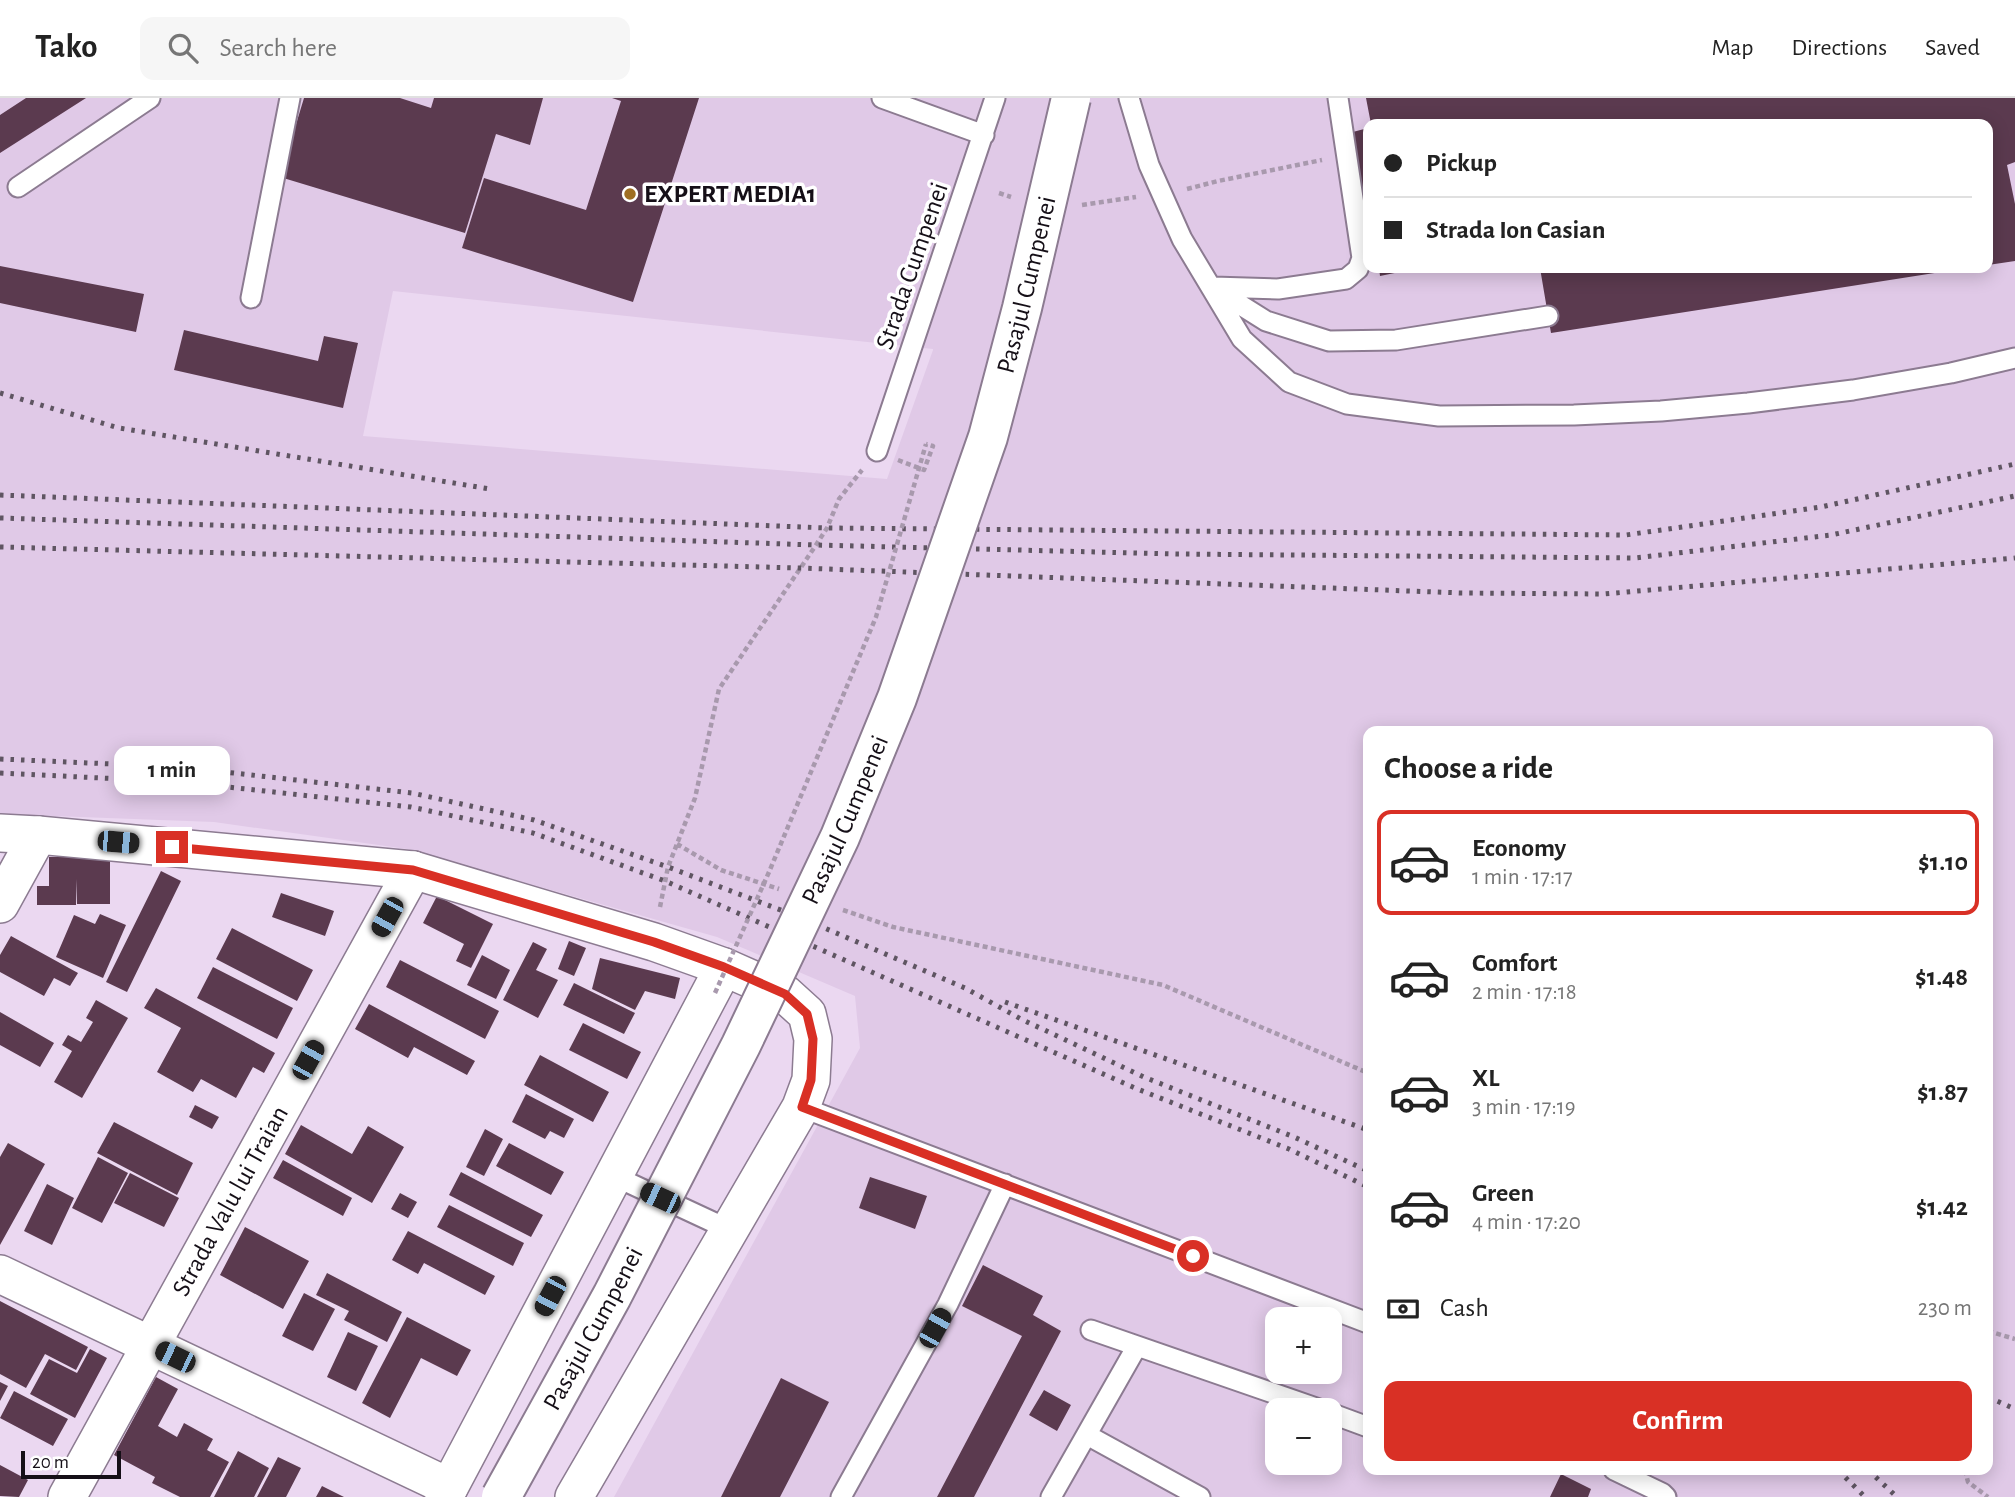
<!DOCTYPE html>
<meta charset="utf-8">
<style>
:root{--surface:#fff;--page:#f6f6f6;--text:#222;--muted:#767676;--line:#e0e0e0;--accent:#d93025}
body{margin:0;font-family:"Alegreya Sans",sans-serif;background:var(--page);color:var(--text);height:100vh;display:flex;flex-direction:column;font-size:26px;white-space:nowrap}
*{box-sizing:border-box;margin:0}
p{font-size:23px;color:var(--muted)}
.icon{flex:none;width:38px;height:38px;fill:none;stroke:currentColor;stroke-width:2;stroke-linecap:round;stroke-linejoin:round}
.map{position:relative;flex:1;overflow:hidden}
.drawer{position:absolute;left:1363px;top:628px;width:630px;height:749px;display:flex;flex-direction:column;background:var(--surface);border-radius:14px;box-shadow:0 4px 18px #0003}
.drawer>*{flex:none}
.hud{position:absolute;left:1363px;top:21px;width:630px;height:154px;border-radius:14px;box-shadow:0 4px 18px #0003;display:grid;align-content:center;height:154px;padding:0 21px;background:var(--surface)}
.fabs{position:absolute;left:1265px;top:1209px;display:grid;gap:14px}
.fabs a{display:grid;place-items:center;width:77px;height:77px;border-radius:14px;background:var(--surface);box-shadow:0 4px 18px #0003;font-size:35px}
.scale{position:absolute;left:21px;bottom:18px;width:100px;box-sizing:border-box;padding-left:7px;border:4px solid #150f17;border-top:0;font-size:19px;line-height:24px;white-space:nowrap;color:#150f17;-webkit-text-stroke:5px #fff;paint-order:stroke}
.end{position:absolute;width:32px;height:32px;margin:-16px;border:9px solid #d93025;background:#fff;box-shadow:0 0 0 4px #fff}
.from{border-radius:50%}
.bubble{position:absolute;height:49px;border-radius:14px;background:var(--surface);box-shadow:0 4px 18px #0003;font-size:23px;font-weight:700;line-height:49px;text-align:center}
.car{position:absolute;width:21px;height:42px;margin:-21px -10px;border-radius:9px;box-shadow:0 0 5px 2px #0007;background:linear-gradient(#222 24%,#8ab4d8 0 40%,#222 0 76%,#8ab4d8 0 86%,#222 0)}
.hud b{display:flex;align-items:center;gap:24px;height:66px;font-size:26px}
.hud b+b{border-top:2px solid var(--line)}
.hud i{width:18px;height:18px;background:var(--text)}
ul{padding:0;list-style:none}
li{display:flex;align-items:center;gap:21px;height:105px;margin:0 14px 10px;padding:0 7px;border:4px solid transparent;border-radius:14px}
li div{flex:1}
li b{display:block;font-size:26px}
li em{font-style:normal;font-weight:700}
li.active{border-color:var(--accent)}
li>.icon{width:63px;height:63px;stroke-width:1.5}
h2{padding:0 21px;font-size:32px;line-height:84px}
.pay{display:flex;align-items:center;gap:18px;height:77px;padding:0 21px;font-size:26px}
.pay p{margin-inline-start:auto}
.cta{display:flex;gap:14px;margin-top:auto;padding:14px 21px}
.cta a{flex:1;height:80px;border-radius:14px;background:var(--accent);color:#fff;font-size:28px;font-weight:700;line-height:80px;text-align:center}
header{display:flex;align-items:center;gap:42px;box-sizing:border-box;height:98px;padding:0 35px;background:var(--surface);border-bottom:2px solid var(--line)}
header strong{font-size:33px}
nav{display:flex;gap:38px;margin-inline-start:auto;font-size:24px}
.search{width:490px;height:63px;background:var(--page);display:flex;align-items:center;gap:18px;box-sizing:border-box;padding:0 24px;border-radius:14px;color:var(--muted);font-size:26px}
.map>svg:first-child{display:block}
.built{fill:#e0c9e7;fill-rule:evenodd}
.building{fill:#5b3a4f}
.lines{fill:none;stroke-linecap:round;stroke-linejoin:round}
.lane-casing{stroke:#8c7b91;stroke-width:23}
.street-casing{stroke:#8c7b91;stroke-width:40}
.path{stroke:#a899ad;stroke-width:4.5;stroke-dasharray:5 3.5;stroke-linecap:butt}
.lane{stroke:#fff;stroke-width:19}
.street{stroke:#fff;stroke-width:37}
.rail{stroke:#5f5562;stroke-width:5;stroke-dasharray:3.5 7;stroke-linecap:butt}
.secondary-bridge-casing{stroke:#8c7b91;stroke-width:42;stroke-linecap:butt}
.path-bridge{stroke:#a899ad;stroke-width:4.5;stroke-dasharray:5 3.5;stroke-linecap:butt}
.secondary-bridge{stroke:#fff;stroke-width:38}
.route{stroke:#d93025;stroke-width:9}
.poi-dot{fill:#9f6e22;stroke:#fff;stroke-width:2.5}
.labels{text-anchor:middle;dominant-baseline:central;stroke-width:7;stroke-linejoin:round;paint-order:stroke}
.poi-label{font-size:26px;font-weight:bold;fill:#150f17;stroke:#fff;text-anchor:start}
.street-label{font-size:26px;fill:#150f17;stroke:#fff}
</style>
<header>
<strong>Tako</strong>
<div class="search"><svg class="icon" aria-label="search" viewBox="0 0 24 24"><circle cx="10" cy="10" r="6"/><path d="M15 15l6 6"/></svg>Search here</div>
<nav><a>Map</a><a>Directions</a><a>Saved</a></nav>
</header>
<div class="map">
<svg width="2015" height="1399" viewBox="0 0 2015 1399">
<rect width="100%" height="100%" fill="#ebd8f1"/>
<path class="built" d="M0 0H2015V1399H614L860 950 855 898 717 839 407 751 214 724 0 716ZM1368 26H1988V170H1368ZM393 193 933 251V252L887 381 363 338ZM1368 634H1988V1372H1368ZM1278 1222H1330V1274H1278ZM1278 1312H1330V1365H1278Z"/>
<path class="building" d="M26 0H86L0 55V17Z
M304 0H400L431 10 434 0H543L530 47 496 36 465 135 280 79Z
M612 0H699L633 204 462 150 484 80 586 112 621 3Z
M1366 0H2015V64L2007 67 2015 106V163L1988 167V26H1371Z
M1368 30V118H1367L1349 35Z
M0 168 144 196 136 234 0 205Z
M1379 170H1414V171L1380 178Z
M1540 170H1960V171L1551 235Z
M184 232 318 263 324 238 358 245 343 310 174 272Z
M49 759H110V806H77L76 781V807H37V788H49Z
M161 773 181 783 127 894 106 884Z
M281 795 334 813 325 838 272 819Z
M437 798 493 826 471 870 456 863 464 846 423 825Z
M100 816 126 827 103 880 56 859 74 817 95 826Z
M232 830 313 872 297 903 216 861Z
M11 838 78 875 70 888 54 880 44 898 0 874V857Z
M569 843 586 850 574 878 558 871Z
M533 844 547 851 536 872 558 882 538 920 503 902Z
M482 857 510 872 496 901 467 887Z
M600 860 680 880 675 901 645 893 635 912 592 891Z
M400 862 499 913 485 941 386 889Z
M213 869 293 910 277 941 197 900Z
M574 885 635 915 624 936 563 907Z
M156 890 275 955 264 975 253 969 236 1000 201 981 193 994 157 974 181 930 144 910Z
M96 902 128 920 82 1000 54 984 72 953 62 947 68 937 81 944 93 924 86 920Z
M369 906 475 963 467 977 414 949 408 960 355 931Z
M0 914 54 945 40 969 0 947Z
M583 925 641 954 627 981 569 952Z
M540 957 609 994 593 1024 524 987Z
M526 996 574 1021 564 1040 550 1033 545 1041 512 1024Z
M195 1007 219 1019 212 1031 189 1019Z
M114 1024 193 1065 177 1097 97 1055Z
M301 1027 352 1056 368 1028 404 1049 372 1105 285 1056Z
M485 1031 503 1041 484 1078 466 1069Z
M8 1045 45 1066 0 1147V1059Z
M509 1045 564 1074 551 1097 496 1068Z
M98 1059 128 1075 102 1125 72 1110Z
M283 1062 352 1100 343 1118 273 1080Z
M461 1074 543 1117 531 1139 449 1097Z
M130 1075 179 1100 164 1129 114 1105Z
M870 1079 927 1098 915 1131 859 1110Z
M47 1086 74 1100 52 1147 24 1133Z
M400 1095 417 1104 408 1120 391 1111Z
M449 1107 524 1145 513 1168 437 1129Z
M245 1129 309 1163 283 1211 220 1177Z
M408 1133 495 1178 485 1197 424 1165 418 1176 392 1162Z
M983 1167 1043 1198 1033 1217 1061 1233 974 1399H937L1022 1238 962 1208Z
M327 1175 402 1214 387 1244 344 1222 349 1213 316 1197Z
M304 1195 335 1211 313 1253 282 1238Z
M0 1203 88 1249 76 1272 45 1256 26 1290 0 1276Z
M407 1219 471 1252 457 1278 421 1260 390 1320 362 1305Z
M348 1234 378 1248 356 1293 327 1279Z
M90 1251 107 1260 75 1320 30 1296 49 1261 77 1275Z
M156 1279 178 1291 158 1328 177 1339 184 1325 213 1341 207 1352 229 1364 210 1399H180L152 1385 155 1379 114 1357Z
M781 1280 829 1304 780 1399H721Z
M0 1284 8 1288 0 1303Z
M1044 1292 1071 1307 1057 1333 1029 1317Z
M14 1293 68 1321 53 1348 0 1320Z
M238 1353 269 1370 254 1399H214Z
M278 1359 301 1370 286 1399H257Z
M0 1367 28 1382 19 1399 0 1398Z
M1561 1376 1591 1391 1588 1399H1550Z
M322 1388 344 1399H316Z"/>
<g class="lines">
<defs>
<path id="lane" d="M882 0 984 37
M1129 0 1149 67 1182 141 1242 241 1289 284 1347 306 1439 318 1574 317 1661 313 1748 305 1853 292 1951 275 2015 260
M18 89 150 0
M1213 189 1278 191 1346 181 1358 171 1362 160 1338 0
M1215 191 1266 223 1329 243 1396 242 1548 218
M251 200 290 0
M877 353 995 0
M801 1009 1368 1225
M614 1078 730 1132
M1091 1232 1322 1312
M1330 1315 1368 1329
M1087 1337 1200 1399
M1614 1372 1662 1395 1666 1399
M841 1399 948 1206 1005 1086
M1051 1399 1137 1248"/>
<g id="street">
<path d="M0 735 38 737 413 772 654 844 724 869 785 896 807 916 813 941 811 982 801 1009 574 1399"/>
<path d="M0 806 38 737"/>
<path d="M0 1176 449 1389"/>
<path id="s1" d="M67 1399 413 772"/>
<path d="M444 1399 724 869"/>
</g>
</defs>
<use href="#lane" class="lane-casing"/>
<use href="#street" class="street-casing"/>
<path class="path" d="M1187 91 1218 83 1322 62
M999 95 1011 99
M1082 107 1136 99
M898 362 924 372 933 348 926 346
M677 746 721 772 779 791
M660 809 668 769 695 700 719 591 816 447 827 430 839 401 862 372
M843 812 893 829 1163 887 1368 975
M1988 1233 2015 1241
M1965 1372 1968 1384 1988 1399"/>
<use href="#lane" class="lane"/>
<use href="#street" class="street"/>
<path class="rail" d="M0 295 119 330 490 391
M0 397 827 430 1626 437 1821 409 2015 366
M0 420 816 447 1177 456 1635 460 1831 437 2015 398
M0 449 800 470 1462 495 1604 496 2015 460
M0 661 180 669 412 695 534 722 668 769 794 817 965 890 1021 921 1144 979 1294 1039 1368 1073
M0 675 182 684 411 709 533 735 665 783 1135 990 1289 1051 1368 1089
M1005 904 1368 1032
M1988 1299 2015 1311
M1838 1372 1865 1399
M1868 1372 1897 1399"/>
<defs>
<g id="secondary-bridge">
<path id="s2" d="M501 1399 612 1198 741 947 840 739 897 600 988 339 1022 210 1071 0"/>
</g>
</defs>
<use href="#secondary-bridge" class="secondary-bridge-casing"/>
<path class="path-bridge" d="M715 895 769 774 876 519 926 346"/>
<use href="#secondary-bridge" class="secondary-bridge"/>
</g>
<g class="lines">
<path class="route" d="M172 749 413 772 654 844 724 869 785 896 807 916 813 941 811 982 802 1009 1193 1158"/>
</g>
<circle class="poi-dot" cx="630" cy="96" r="7"/>
<g class="labels">
<g class="poi-label">
<text x="644" y="96">EXPERT MEDIA1</text>
</g>
<g class="street-label">
<text transform="translate(912 168) rotate(-71)">Strada Cumpenei</text>
<text stroke="none"><textPath href="#s2" startOffset="1326">Pasajul Cumpenei</textPath></text>
<text stroke="none"><textPath href="#s2" startOffset="760">Pasajul Cumpenei</textPath></text>
<text stroke="none"><textPath href="#s1" startOffset="338">Strada Valu lui Traian</textPath></text>
<text stroke="none"><textPath href="#s2" startOffset="192">Pasajul Cumpenei</textPath></text>
</g>
</g>
</svg>
<div class="fabs">
<a>+</a>
<a>−</a>
</div>
<div class="scale">20 m</div>
<i class="end from" style="left:1193px;top:1158px"></i>
<i class="end" style="left:172px;top:749px"></i>
<div class="bubble" style="left:114px;top:648px;width:116px">1 min</div>
<i class="car" style="left:118px;top:744px;rotate:95deg"></i>
<i class="car" style="left:387px;top:819px;rotate:209deg"></i>
<i class="car" style="left:308px;top:962px;rotate:29deg"></i>
<i class="car" style="left:660px;top:1100px;rotate:295deg"></i>
<i class="car" style="left:550px;top:1198px;rotate:208deg"></i>
<i class="car" style="left:935px;top:1230px;rotate:29deg"></i>
<i class="car" style="left:175px;top:1259px;rotate:296deg"></i>
<div class="hud">
<b><i class="from"></i>Pickup</b>
<b><i></i>Strada Ion Casian</b>
</div>
<section class="drawer">
<h2>Choose a ride</h2>
<ul>
<li class="active"><svg class="icon" aria-label="car" viewBox="0 0 24 24"><path d="M5 17H2v-5l4-1 3-4h7l3 4 3 1v5h-3M9 17h6M6 11h13"/><circle cx="7" cy="17" r="2"/><circle cx="17" cy="17" r="2"/></svg><div><b>Economy</b><p>1 min · 17:17</p></div><em>$1.10</em></li>
<li><svg class="icon" aria-label="car" viewBox="0 0 24 24"><path d="M5 17H2v-5l4-1 3-4h7l3 4 3 1v5h-3M9 17h6M6 11h13"/><circle cx="7" cy="17" r="2"/><circle cx="17" cy="17" r="2"/></svg><div><b>Comfort</b><p>2 min · 17:18</p></div><em>$1.48</em></li>
<li><svg class="icon" aria-label="car" viewBox="0 0 24 24"><path d="M5 17H2v-5l4-1 3-4h7l3 4 3 1v5h-3M9 17h6M6 11h13"/><circle cx="7" cy="17" r="2"/><circle cx="17" cy="17" r="2"/></svg><div><b>XL</b><p>3 min · 17:19</p></div><em>$1.87</em></li>
<li><svg class="icon" aria-label="car" viewBox="0 0 24 24"><path d="M5 17H2v-5l4-1 3-4h7l3 4 3 1v5h-3M9 17h6M6 11h13"/><circle cx="7" cy="17" r="2"/><circle cx="17" cy="17" r="2"/></svg><div><b>Green</b><p>4 min · 17:20</p></div><em>$1.42</em></li>
</ul>
<div class="pay"><svg class="icon" aria-label="cash" viewBox="0 0 24 24"><path d="M3 7h18v10H3z"/><circle cx="12" cy="12" r="2"/></svg>Cash<p>230 m</p></div>
<div class="cta"><a>Confirm</a></div>
</section>
</div>
